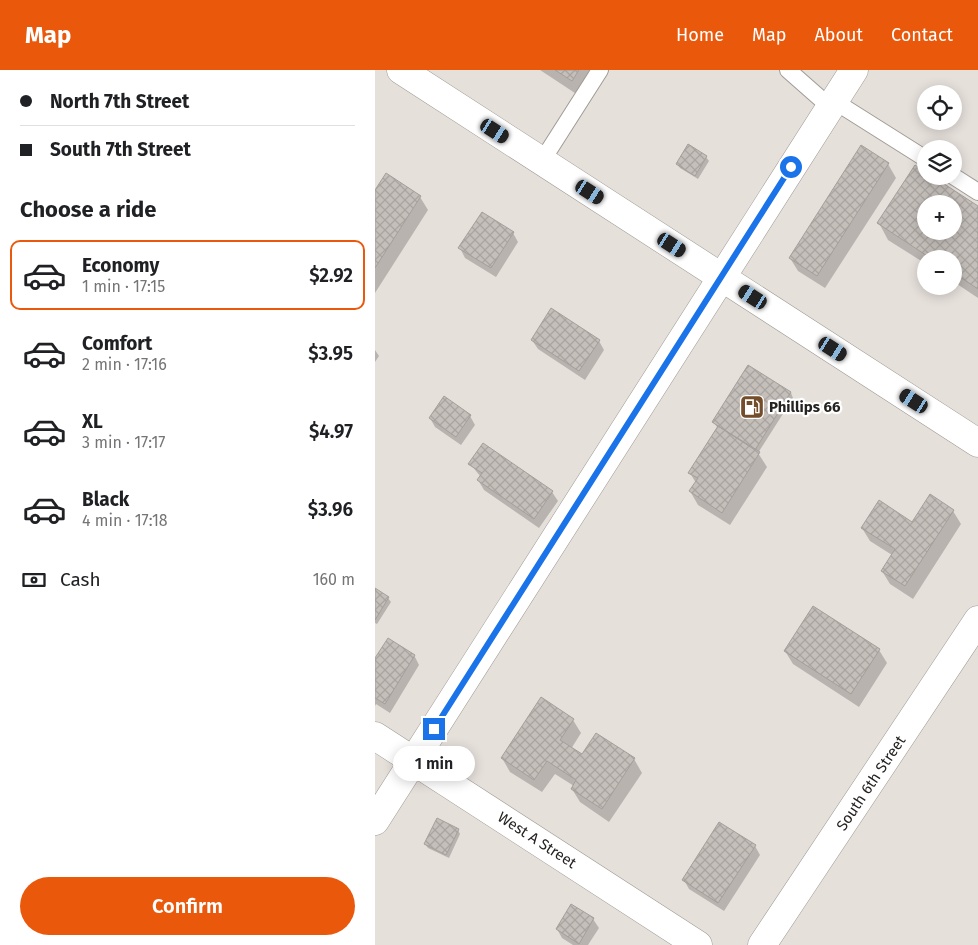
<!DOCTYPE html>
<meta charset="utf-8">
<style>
:root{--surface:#fff;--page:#f6f6f6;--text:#202124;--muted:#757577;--line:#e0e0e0;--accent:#ea580c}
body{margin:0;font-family:"Fira Sans",sans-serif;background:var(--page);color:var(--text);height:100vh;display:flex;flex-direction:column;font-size:19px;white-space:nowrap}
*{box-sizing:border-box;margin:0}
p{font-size:16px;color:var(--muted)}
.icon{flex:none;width:28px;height:28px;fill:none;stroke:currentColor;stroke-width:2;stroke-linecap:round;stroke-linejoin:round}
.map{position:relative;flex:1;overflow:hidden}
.sheet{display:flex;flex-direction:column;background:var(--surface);width:375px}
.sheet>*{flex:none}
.top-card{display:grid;align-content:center;height:110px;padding:0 20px;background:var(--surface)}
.tools{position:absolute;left:542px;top:15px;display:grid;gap:10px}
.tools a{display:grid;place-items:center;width:45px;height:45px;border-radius:50%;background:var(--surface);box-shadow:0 2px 12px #0003;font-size:25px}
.end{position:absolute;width:22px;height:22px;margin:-11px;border:6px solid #1a73e8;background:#fff;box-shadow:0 0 0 2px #fff}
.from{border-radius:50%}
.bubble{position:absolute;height:35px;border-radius:18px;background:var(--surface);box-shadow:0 2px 12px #0003;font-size:16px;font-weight:600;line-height:35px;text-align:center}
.car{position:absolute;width:15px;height:30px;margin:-15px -8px;border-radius:6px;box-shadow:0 0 4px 1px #0007;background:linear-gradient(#222 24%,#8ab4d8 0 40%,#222 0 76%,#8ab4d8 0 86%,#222 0)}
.top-card b{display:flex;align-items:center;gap:18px;height:48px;font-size:19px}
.top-card b+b{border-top:1px solid var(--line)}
.top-card i{width:12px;height:12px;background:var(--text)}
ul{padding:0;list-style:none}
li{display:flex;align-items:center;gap:15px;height:70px;margin:0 10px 8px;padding:0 10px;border:2px solid transparent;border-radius:10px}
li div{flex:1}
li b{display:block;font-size:19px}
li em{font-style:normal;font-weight:600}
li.selected{border-color:var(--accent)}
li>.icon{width:45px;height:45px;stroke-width:1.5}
h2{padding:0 20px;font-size:22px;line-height:60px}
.pay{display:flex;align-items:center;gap:12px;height:55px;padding:0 20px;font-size:19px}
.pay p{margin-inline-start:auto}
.action{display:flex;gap:10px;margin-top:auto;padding:10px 20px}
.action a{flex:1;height:58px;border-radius:30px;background:var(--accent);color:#fff;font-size:20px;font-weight:600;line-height:58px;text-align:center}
header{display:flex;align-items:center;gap:30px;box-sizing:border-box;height:70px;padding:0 25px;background:var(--accent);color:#fff}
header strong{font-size:24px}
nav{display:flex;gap:28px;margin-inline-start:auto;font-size:18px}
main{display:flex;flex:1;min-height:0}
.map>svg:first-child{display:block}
.shadow{fill:#0003;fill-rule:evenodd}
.building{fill:url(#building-cross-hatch);stroke:#a59f9b;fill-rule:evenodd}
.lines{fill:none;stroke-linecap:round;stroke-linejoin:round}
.service-casing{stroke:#a09b96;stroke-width:18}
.minor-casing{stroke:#a09b96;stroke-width:29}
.secondary-casing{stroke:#a09b96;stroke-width:29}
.service{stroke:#fff;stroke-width:16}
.minor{stroke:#fff;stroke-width:28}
.secondary{stroke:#fff;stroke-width:28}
.route{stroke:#1a73e8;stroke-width:6}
.labels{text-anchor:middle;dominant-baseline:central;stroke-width:4.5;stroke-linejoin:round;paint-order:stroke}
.poi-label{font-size:15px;font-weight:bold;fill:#252321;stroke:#fff;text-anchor:start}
.street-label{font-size:15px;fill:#252321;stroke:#fff}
</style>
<header>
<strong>Map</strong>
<nav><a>Home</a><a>Map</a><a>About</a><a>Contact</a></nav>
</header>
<main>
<section class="sheet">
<div class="top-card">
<b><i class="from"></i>North 7th Street</b>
<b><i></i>South 7th Street</b>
</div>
<h2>Choose a ride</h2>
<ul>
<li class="selected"><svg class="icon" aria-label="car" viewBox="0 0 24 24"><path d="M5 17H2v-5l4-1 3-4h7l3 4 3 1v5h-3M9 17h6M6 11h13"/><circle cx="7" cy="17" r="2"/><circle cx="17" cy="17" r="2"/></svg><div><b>Economy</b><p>1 min · 17:15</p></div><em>$2.92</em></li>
<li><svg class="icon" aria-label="car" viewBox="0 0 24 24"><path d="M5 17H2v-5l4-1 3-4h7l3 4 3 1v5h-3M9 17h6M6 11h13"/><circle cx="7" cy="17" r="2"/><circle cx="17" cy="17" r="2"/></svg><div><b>Comfort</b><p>2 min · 17:16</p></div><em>$3.95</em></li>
<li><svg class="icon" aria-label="car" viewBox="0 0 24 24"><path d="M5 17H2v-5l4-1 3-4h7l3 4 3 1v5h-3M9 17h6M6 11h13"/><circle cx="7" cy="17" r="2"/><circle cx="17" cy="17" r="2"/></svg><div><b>XL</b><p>3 min · 17:17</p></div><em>$4.97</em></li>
<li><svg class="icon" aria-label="car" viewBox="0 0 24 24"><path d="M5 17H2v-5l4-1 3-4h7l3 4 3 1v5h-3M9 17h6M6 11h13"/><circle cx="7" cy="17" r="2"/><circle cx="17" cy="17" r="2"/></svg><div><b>Black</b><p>4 min · 17:18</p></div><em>$3.96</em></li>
</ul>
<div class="pay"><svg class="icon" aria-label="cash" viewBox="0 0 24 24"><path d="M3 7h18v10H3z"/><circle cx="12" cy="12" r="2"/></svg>Cash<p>160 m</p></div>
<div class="action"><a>Confirm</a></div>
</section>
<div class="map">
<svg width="603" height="875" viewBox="0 0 603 875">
<defs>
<pattern id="building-cross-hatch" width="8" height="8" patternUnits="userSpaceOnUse" patternTransform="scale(1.25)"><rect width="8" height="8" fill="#c5bfba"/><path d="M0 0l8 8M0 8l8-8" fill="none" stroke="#a9a4a0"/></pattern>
</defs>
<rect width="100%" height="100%" fill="#e6e0db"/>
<path class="shadow" d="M165 0H224L206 27Z
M331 87 334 91 323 109 305 98 302 94Z
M513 94 521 108 450 218 423 201 415 188Z
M540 97 551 104V106L603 137V228L579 212V189H551V194L513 170 504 153ZM551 134H579V161H551Z
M11 105 45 127 53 140 0 223V122Z
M138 163 143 172 121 207 90 188 85 178Z
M157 270 224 271 229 280 210 310 163 279Z
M0 280 4 286 0 292Z
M374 297 416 323 418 328 383 383 392 397 355 455 323 435 315 421 321 413 315 403 343 358 338 352Z
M95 346 100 355 86 375 60 357 55 348Z
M95 394 177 422 183 431 164 458 109 420 103 410 106 407Z
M578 441 586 454 538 529 515 514 507 501 517 485 495 471 487 458 538 453Z
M0 520 13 528 16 532 2 554 0 553Z
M504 580 512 593 484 637 418 594 410 581Z
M39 585 44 595 15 643 1 634 0 636V591Z
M198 650 206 663 196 679 207 686 259 689 267 703 234 752 205 732 197 719 199 716 180 704 167 722 135 702 127 688Z
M83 760 85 764 74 788 53 778 50 774Z
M380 776 385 785 349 841 314 819 309 810Z
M218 849 224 858 213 875H198L187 868 182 859Z"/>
<path class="building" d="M180 0H204L197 11Z
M313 74 332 86 320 106 301 94Z
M486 75 514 93 442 206 414 188Z
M540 95 551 102V106H557L603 136V219L579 203V189H557L502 153ZM551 134H579V161H551Z
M11 103 46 126 0 198V120Z
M107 142 139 162 116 198 83 178Z
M176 238 225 270 204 301 156 270Z
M373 295 416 322 380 380 337 352Z
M69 326 96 345 81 367 54 348Z
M343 356 385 382 347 443 314 421 323 408 313 403Z
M108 373 178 421 159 449 102 410 107 403 93 394Z
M555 424 579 440 530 516 506 501 520 479 486 458 504 430 537 452Z
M0 518 14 527 0 550Z
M438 536 505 579 476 624 409 581Z
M13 568 40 585 10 634 0 628V588Z
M166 627 199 649 185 670 207 684 221 663 260 688 227 739 196 719 201 710 172 691 159 710 126 688Z
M62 748 84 759 71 785 49 774Z
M344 752 381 775 343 833 307 810Z
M196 834 219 848 204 874 181 859Z"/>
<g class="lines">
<defs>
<path id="service" d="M413 0 455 37
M459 31 551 89
M167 91 225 0
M578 106 603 122"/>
<path id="minor" d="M0 666 323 875
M0 751 479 0
M387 875 603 550"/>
<path id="secondary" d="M26 0 603 373"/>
</defs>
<use href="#service" class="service-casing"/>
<use href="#minor" class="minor-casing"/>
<use href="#secondary" class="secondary-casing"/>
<use href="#service" class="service"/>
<use href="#minor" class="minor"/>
<use href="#secondary" class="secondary"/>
</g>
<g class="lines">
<path class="route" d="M59 659 416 97"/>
</g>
<defs>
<symbol id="fuel-square" viewBox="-11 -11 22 22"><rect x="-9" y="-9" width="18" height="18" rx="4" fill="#744d2a" stroke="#fff"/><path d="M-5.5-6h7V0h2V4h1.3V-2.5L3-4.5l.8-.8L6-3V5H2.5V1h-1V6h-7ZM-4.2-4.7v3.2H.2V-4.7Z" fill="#fff"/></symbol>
</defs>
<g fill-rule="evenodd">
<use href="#fuel-square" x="363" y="323" width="28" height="28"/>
</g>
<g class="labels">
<g class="poi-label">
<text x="394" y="337">Phillips 66</text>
</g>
<g class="street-label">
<text transform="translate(496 713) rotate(-56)">South 6th Street</text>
<text transform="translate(162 770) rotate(33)">West A Street</text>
</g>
</g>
</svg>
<div class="tools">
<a><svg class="icon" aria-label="locate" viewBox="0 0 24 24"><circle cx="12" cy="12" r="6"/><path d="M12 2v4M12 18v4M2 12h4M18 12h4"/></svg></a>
<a><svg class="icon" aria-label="layers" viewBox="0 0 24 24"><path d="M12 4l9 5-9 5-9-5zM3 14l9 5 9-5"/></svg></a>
<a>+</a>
<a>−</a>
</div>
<i class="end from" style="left:416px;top:97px"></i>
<i class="end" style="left:59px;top:659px"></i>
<div class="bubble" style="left:18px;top:676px;width:82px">1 min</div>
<i class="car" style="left:120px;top:61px;rotate:123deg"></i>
<i class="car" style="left:215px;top:122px;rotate:123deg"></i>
<i class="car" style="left:297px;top:175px;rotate:123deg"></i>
<i class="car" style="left:378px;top:227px;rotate:303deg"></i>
<i class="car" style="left:458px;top:279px;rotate:123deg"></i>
<i class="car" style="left:539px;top:331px;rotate:303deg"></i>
</div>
</main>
